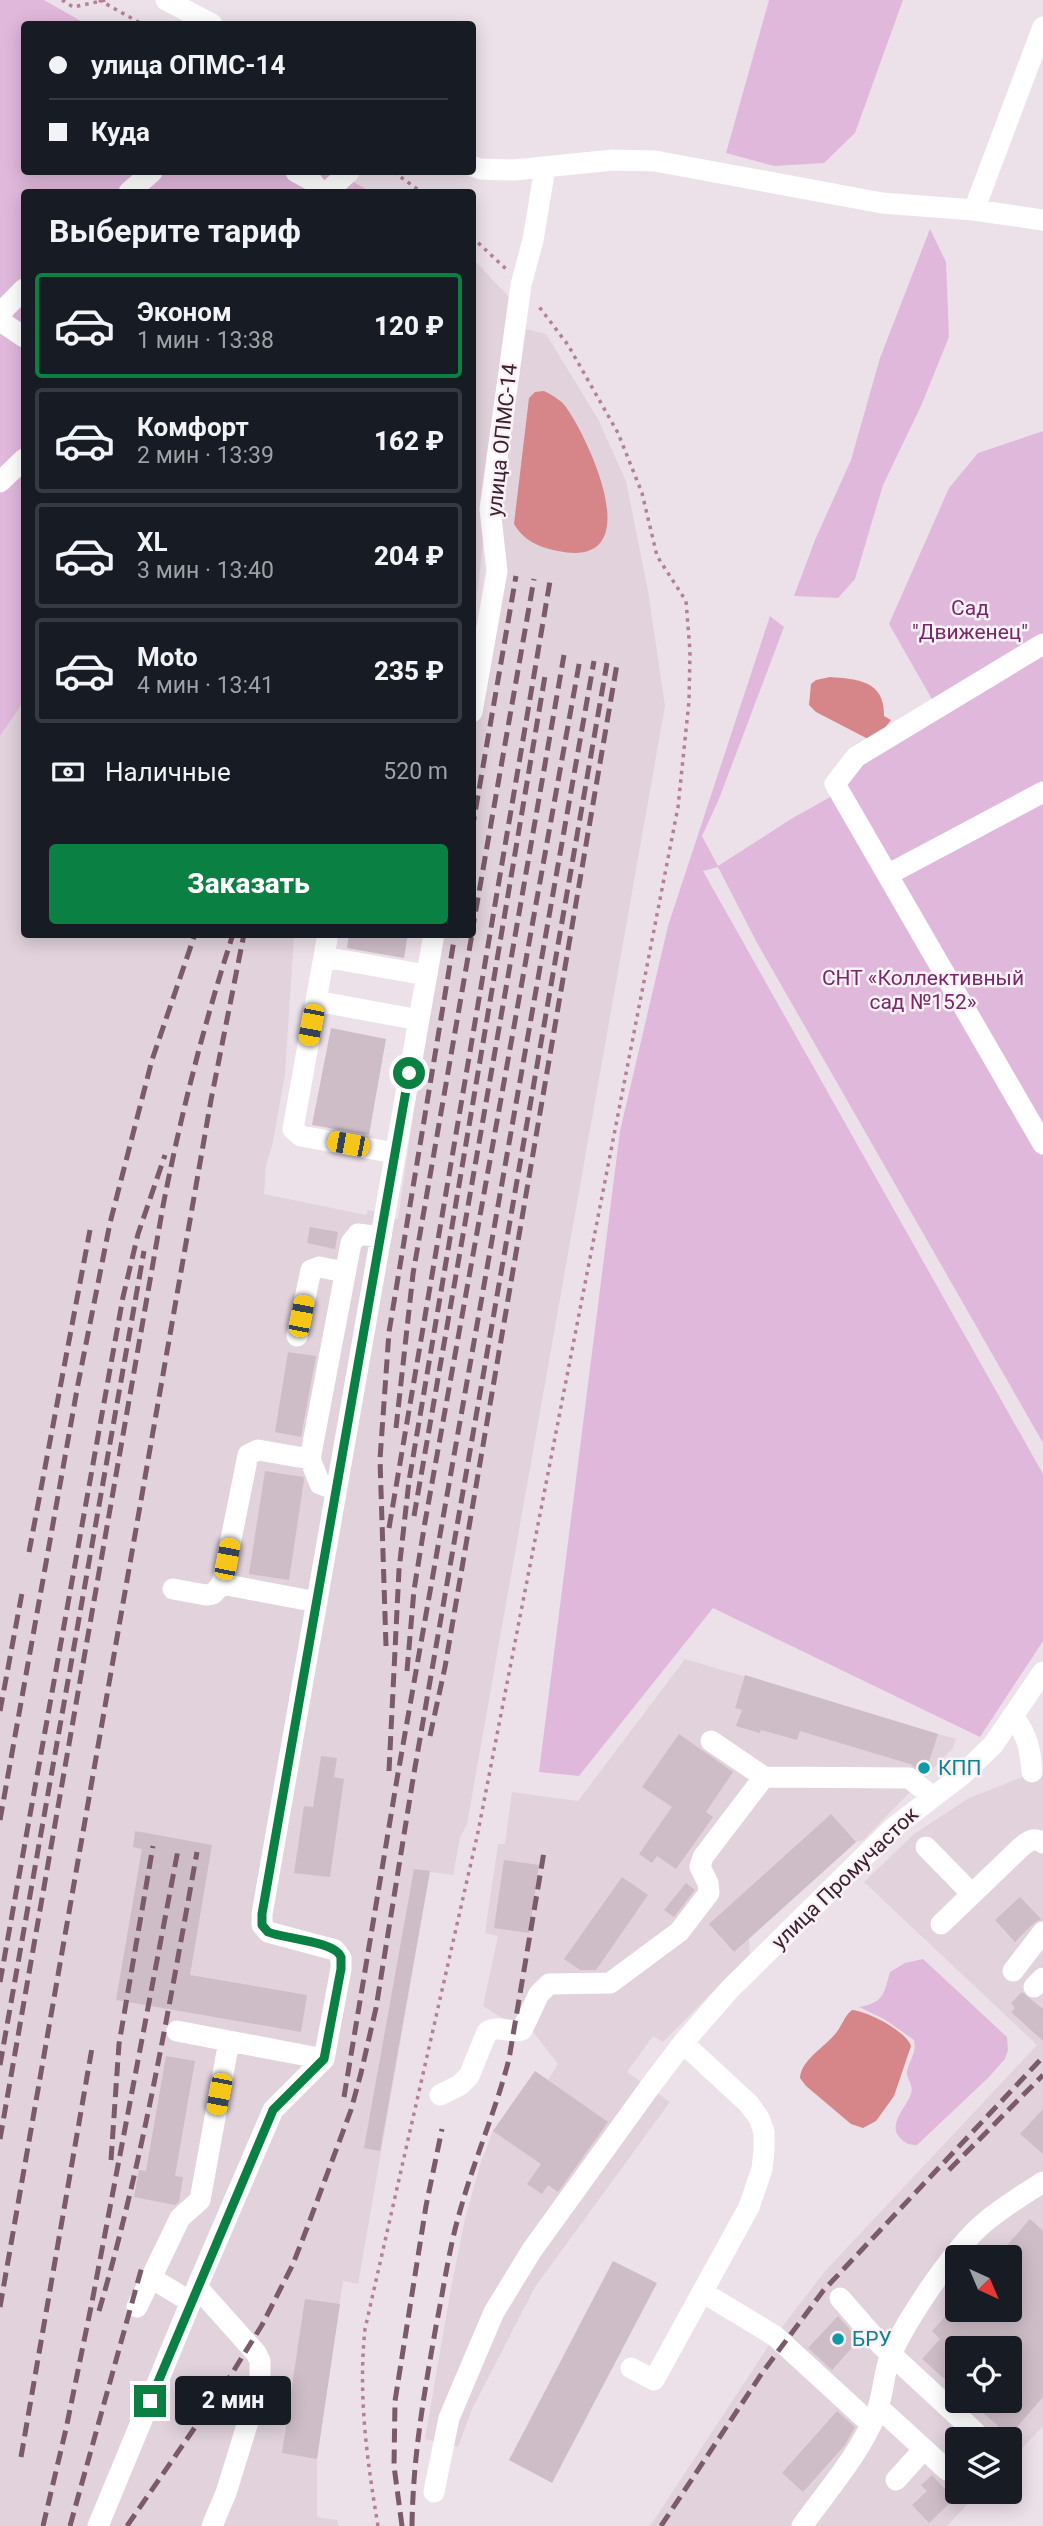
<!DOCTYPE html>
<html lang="ru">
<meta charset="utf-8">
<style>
:root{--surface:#171b24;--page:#20242c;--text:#f1f3f6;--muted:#9ea1a6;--line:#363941;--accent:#0b8043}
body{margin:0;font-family:Roboto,sans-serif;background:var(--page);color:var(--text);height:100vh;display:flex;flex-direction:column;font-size:26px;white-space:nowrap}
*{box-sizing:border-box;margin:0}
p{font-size:23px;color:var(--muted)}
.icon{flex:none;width:38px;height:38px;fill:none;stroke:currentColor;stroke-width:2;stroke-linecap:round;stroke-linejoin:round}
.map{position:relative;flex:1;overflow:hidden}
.sheet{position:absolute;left:21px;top:189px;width:455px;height:749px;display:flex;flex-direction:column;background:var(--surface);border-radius:7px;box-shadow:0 4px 18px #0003}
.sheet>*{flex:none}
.top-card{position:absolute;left:21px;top:21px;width:455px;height:154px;border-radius:7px;box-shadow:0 4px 18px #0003;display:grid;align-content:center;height:154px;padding:0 28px;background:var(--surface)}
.needle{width:46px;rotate:136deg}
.tools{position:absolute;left:945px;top:2245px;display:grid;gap:14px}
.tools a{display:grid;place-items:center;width:77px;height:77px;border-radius:7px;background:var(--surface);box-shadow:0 4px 18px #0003;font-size:35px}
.end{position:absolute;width:32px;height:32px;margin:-16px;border:9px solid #0b8043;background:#fff;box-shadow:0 0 0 4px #fff}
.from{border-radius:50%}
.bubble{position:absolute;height:49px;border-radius:7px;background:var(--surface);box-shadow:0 4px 18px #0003;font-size:23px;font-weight:800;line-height:49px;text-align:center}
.car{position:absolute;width:21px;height:42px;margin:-21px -10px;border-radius:9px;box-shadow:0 0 5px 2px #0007;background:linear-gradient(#f5c518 24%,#345 0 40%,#f5c518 0 76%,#345 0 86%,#f5c518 0)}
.top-card b{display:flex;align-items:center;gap:24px;height:66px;font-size:26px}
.top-card b+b{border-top:2px solid var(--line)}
.top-card i{width:18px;height:18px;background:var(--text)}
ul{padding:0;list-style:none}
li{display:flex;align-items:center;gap:21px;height:105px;margin:0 14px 10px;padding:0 14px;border:4px solid var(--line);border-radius:7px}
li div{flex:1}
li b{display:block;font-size:26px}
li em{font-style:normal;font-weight:800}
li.on{border-color:var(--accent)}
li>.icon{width:63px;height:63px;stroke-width:1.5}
h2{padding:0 28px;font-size:32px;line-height:84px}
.pay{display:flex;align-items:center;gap:18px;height:77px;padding:0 28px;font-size:26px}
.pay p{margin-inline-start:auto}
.primary-button{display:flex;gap:14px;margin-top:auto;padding:14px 28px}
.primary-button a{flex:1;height:80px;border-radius:7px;background:var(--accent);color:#fff;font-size:28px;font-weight:800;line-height:80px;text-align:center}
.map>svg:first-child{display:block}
.built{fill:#e1d2db;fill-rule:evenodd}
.green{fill:#e0b8dc}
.water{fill:#d68588}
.building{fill:#cebdc7}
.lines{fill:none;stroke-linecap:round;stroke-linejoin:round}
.path{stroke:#b37f99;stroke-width:3.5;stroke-dasharray:3.5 5;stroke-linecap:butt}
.minor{stroke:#fff;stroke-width:21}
.rail{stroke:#7b5a69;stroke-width:5;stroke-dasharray:14 7;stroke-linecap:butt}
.route{stroke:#0b8043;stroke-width:9}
.culture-dot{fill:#0f9aa8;stroke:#f9f2f7;stroke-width:2.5}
.labels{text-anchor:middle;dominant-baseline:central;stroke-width:5;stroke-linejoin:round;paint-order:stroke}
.street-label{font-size:21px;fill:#3f202e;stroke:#f9f2f7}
.park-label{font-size:21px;fill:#792768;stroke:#f9f2f7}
.culture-label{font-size:21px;fill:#0d838f;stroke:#f9f2f7;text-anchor:start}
</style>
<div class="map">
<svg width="1043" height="2526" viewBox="0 0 1043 2526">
<rect width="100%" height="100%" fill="#ede1e9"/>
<path class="built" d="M473 259 511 299 473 630Z
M526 329 546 334 598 419 626 481 648 591 665 706 467 1824 460 1838 453 1875 430 1872 358 2284 343 2281 317 2459V2517L337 2520 339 2526H0V736L24 701V934L294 935 285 1074 273 1142 266 1165 264 1194 366 1215 368 1210 380 1212 383 1218 398 1219 439 935 472 934 473 701Z
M685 1659 956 1739 953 1748 863 1840 856 1842 749 1939 750 1954 663 2042 653 2036 627 2072 670 2102 535 2287 472 2409 458 2447 425 2439 451 2288 465 2219 480 2165 493 2131 535 2071 548 2080 558 2064 531 2029 509 2022 483 2006 498 1936 485 1933 498 1844H505L512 1792 578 1801Z
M1043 1769V2426L1010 2461V2440H957V2492H979L947 2526H650L775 2336 826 2270 1037 2045 864 1882 914 1834 969 1798ZM957 2258H1010V2310H957ZM957 2348H1010V2401H957Z"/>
<path class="green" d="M0 0H44L86 24H24V172H336L371 192H24V701L0 736Z
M769 0H903L855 133 824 163 774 166 726 153Z
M930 229 946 262 949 337 921 406 883 485 855 579 838 598 794 596 815 540 851 460 880 358Z
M1043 431V1443L756 941 718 867 703 871 1043 1474V1641L980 1737 713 1608 579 1776 539 1772 620 1131 668 926 770 616 784 627 719 799 702 836 718 866 791 819 832 796 830 783 933 701 889 624 949 488 978 453Z
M923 1959 1007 2037 1008 2050 1005 2059 988 2078 917 2145C911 2145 906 2144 901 2139 886 2125 906 2108 911 2094 914 2085 907 2081 907 2072 909 2060 917 2053 914 2040L884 2019 859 2007C884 2003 884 1993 890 1972L905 1963Z"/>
<path class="water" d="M544 391C552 395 561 400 566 407 590 441 650 570 558 551 539 547 524 541 514 524L529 398 535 392Z
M830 677C858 679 885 681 884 716L891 720 880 734 870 740 816 712 809 705 811 684 816 680Z
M852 2010C867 2011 906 2031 911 2046L894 2096 876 2121 863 2128 851 2124 806 2086 800 2078C801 2060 825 2047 836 2033 842 2026 844 2016 852 2010Z"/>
<path class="building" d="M349 934H408L404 958 347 948Z
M331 1028 386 1039 369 1135 312 1125Z
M310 1227 338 1232 335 1249 307 1243Z
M288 1352 316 1356 301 1437 275 1432Z
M265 1471 303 1477 304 1480 289 1580 249 1574Z
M745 1675 938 1734 925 1774 910 1764 800 1731 797 1740 761 1730 760 1733 736 1726 742 1710 735 1708Z
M679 1734 733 1772 706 1812 713 1817 676 1869 657 1856 652 1863 639 1854 672 1807 642 1787Z
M321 1756 337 1758 334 1777 344 1779 330 1877 294 1873 304 1806 313 1807Z
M831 1814 856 1842 734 1952 709 1924Z
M135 1831 212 1845 190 1975 307 1995 301 2032 116 2000 142 1849 133 1847Z
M504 1860 539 1865 529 1933 494 1928Z
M414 1869 430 1871 380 2151 364 2148Z
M622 1877 648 1895 596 1970H580L564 1959Z
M686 1883 695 1890 674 1917 664 1910Z
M1020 1897 1041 1919 1033 1924 1015 1942 995 1920Z
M1022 1992 1043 2009V2041L1011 2012 1015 2008 1011 2003Z
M166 2056 195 2061 175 2176 183 2177 179 2202 175 2205 134 2197 139 2170 146 2171Z
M535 2071 608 2122 558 2192 548 2185 542 2194 527 2184 541 2164 493 2131Z
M1043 2109V2154L1020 2134Z
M1030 2219 1043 2231V2397L1009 2436 970 2401H1010V2348H957V2390L922 2359 940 2339 932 2331 951 2310H1010V2258H996Z
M613 2261 657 2283 552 2483 509 2460Z
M305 2299 340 2304 317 2459 282 2453Z
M838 2316 859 2340 832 2370 808 2348Z
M837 2411 855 2427 845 2445 803 2492 782 2473Z
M932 2475 954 2499 929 2523 912 2505 927 2491 921 2485Z"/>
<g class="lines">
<path class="path" d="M62 0 73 7 106 0
M99 0 142 24
M394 172 421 192
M472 237 506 269
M378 2526C367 2460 358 2396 365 2329L478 1832 678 807 689 701 690 651 686 601 657 556 642 493 618 433 568 345 537 304"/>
<path class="minor" d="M166 0 212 24
M472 166 480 169 514 170 613 160 655 161 882 203 974 210 1043 220
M296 172 311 180 320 192
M129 192 152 172
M327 192 349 172
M974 210 1043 27
M0 320 4 309 24 289
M0 321 24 337
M0 482 24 459
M1043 644 856 757 835 784 1043 1144
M472 712 497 571 490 509 521 285 533 240 545 168
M889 874 1043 792
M328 934 293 1129 301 1136 395 1153
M324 957 426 975
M316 1001 419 1020
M297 1336 311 1270 319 1267 345 1272
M336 1490 320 1484 310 1459 351 1243 358 1234 381 1237
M222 1584 317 1602
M173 1589 206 1595 213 1594 222 1584 248 1455 258 1450 310 1459
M1014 1717C1028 1737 1030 1748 1032 1772
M711 1741 764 1777
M926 1847 972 1894
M941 1924 1020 1848C1027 1842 1034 1836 1043 1843
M1013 1971 1043 1932
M1034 1987 1043 1978
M177 2031 229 2041
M440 2095 460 2085 469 2076 487 2032C498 2024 511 2034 522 2030L539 1994 549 1984 610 1983 679 1932 709 1893 708 1883 700 1867 703 1857 764 1777 909 1778 933 1797
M151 2278 191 2302
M704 2293 775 2336 871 2424
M840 2298 881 2345 975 2432 979 2440
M137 2307 180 2218 200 2200 229 2041 324 2059
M631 2368 654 2380 749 2207 762 2169 764 2150V2132L759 2118 749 2104 683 2043
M878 2407 947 2470 957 2465
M896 2480 924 2449
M434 2492 449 2418 494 2312 532 2250 649 2088 683 2043 729 1990 893 1828 962 1775 993 1745 1043 1672
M98 2526 197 2287
M212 2526 226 2493 260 2383V2361L256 2353 197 2287 273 2110 324 2059 341 1969V1958L335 1950 268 1932 262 1925V1914L434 934
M802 2526C827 2491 859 2455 876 2414 884 2395 883 2371 892 2352 909 2316 955 2247 985 2222 1003 2207 1024 2194 1043 2182"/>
<path class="rail" d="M472 830 516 576
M472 932 534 579
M396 1428 413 1274 472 934
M414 1516 564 655
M389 1528 550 581
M29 1552 90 1230
M386 1646 380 1459 389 1332 455 934
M407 1671 414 1590 425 1522 580 659
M0 1711 22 1593
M430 1736 445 1667 617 664
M389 1771 399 1570 409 1481 545 676
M0 1820 78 1384 110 1223 152 1060 195 934
M0 1982 123 1297 138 1234 165 1155
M0 2065 144 1251
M344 2097 397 1779 594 661
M0 2139 163 1206C181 1114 204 1024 233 934
M111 2160 119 2044 153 1846
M949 2170 1043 2075
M0 2307 211 1100 244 934
M99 2311C143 2161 169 2007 197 1852
M21 2457 92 2048
M43 2526 66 2429 92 2302 178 1850
M70 2526 143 2263
M127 2526 231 2375 262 2325 293 2264 307 2228 351 2110 361 2073 376 2008 413 1779 607 663
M402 2526 394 2466 395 2401 426 2206 442 2129
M412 2526C413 2455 424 2395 436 2326 444 2287 449 2248 460 2211 474 2160 496 2110 509 2059L544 1852
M661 2526 762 2373 823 2291 1043 2057"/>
</g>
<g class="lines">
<path class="route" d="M150 2401 273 2110 324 2059 341 1969C341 1967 341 1958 341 1957 335 1941 284 1939 268 1932L262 1925V1914L409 1073"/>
</g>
<g class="culture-dot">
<circle cx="924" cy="1768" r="7"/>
<circle cx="838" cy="2339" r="7"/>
</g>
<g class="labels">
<g class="street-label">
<text transform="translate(502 440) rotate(-84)">улица ОПМС-14</text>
<text transform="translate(845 1878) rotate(-44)">улица Промучасток</text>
</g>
<g class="park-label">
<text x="970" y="608">Сад<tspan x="970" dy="24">"Движенец"</tspan></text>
<text x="923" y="978">СНТ «Коллективный<tspan x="923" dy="24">сад №152»</tspan></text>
</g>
<g class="culture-label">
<text x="938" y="1768">КПП</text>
<text x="852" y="2339">БРУ</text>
</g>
</g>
</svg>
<div class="tools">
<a><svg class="needle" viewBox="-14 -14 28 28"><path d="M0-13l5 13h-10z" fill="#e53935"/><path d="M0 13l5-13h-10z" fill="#9ea1a6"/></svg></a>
<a><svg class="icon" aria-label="locate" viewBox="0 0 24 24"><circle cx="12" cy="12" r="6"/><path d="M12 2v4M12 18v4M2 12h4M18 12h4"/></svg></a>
<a><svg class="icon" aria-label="layers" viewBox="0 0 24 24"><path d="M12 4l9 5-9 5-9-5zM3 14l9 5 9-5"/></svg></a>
</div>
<i class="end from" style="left:409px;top:1073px"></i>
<i class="end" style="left:150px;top:2401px"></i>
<div class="bubble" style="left:175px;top:2376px;width:116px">2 мин</div>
<i class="car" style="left:311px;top:1025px;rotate:191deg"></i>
<i class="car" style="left:348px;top:1144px;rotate:281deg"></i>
<i class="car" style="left:301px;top:1316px;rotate:11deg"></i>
<i class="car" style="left:227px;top:1559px;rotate:11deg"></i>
<i class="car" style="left:219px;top:2094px;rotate:191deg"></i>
<div class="top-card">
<b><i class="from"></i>улица ОПМС-14</b>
<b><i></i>Куда</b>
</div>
<section class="sheet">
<h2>Выберите тариф</h2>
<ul>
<li class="on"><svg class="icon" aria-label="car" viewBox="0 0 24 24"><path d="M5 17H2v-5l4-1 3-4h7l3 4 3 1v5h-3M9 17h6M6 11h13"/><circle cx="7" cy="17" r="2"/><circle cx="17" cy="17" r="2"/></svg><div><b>Эконом</b><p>1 мин · 13:38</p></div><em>120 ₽</em></li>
<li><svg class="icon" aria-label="car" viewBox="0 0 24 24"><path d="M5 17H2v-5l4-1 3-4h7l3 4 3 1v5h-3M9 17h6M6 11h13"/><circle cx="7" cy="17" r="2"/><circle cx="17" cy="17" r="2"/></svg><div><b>Комфорт</b><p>2 мин · 13:39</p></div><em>162 ₽</em></li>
<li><svg class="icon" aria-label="car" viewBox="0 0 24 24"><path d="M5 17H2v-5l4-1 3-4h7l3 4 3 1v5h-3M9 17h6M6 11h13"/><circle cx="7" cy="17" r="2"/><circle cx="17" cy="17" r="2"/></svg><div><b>XL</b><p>3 мин · 13:40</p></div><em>204 ₽</em></li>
<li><svg class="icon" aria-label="car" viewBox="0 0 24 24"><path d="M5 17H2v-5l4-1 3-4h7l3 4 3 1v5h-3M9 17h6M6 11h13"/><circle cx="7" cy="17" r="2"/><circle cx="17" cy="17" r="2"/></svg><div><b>Moto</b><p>4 мин · 13:41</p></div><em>235 ₽</em></li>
</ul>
<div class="pay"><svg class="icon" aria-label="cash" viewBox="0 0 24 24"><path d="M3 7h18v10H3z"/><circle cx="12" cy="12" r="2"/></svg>Наличные<p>520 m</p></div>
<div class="primary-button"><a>Заказать</a></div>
</section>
</div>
